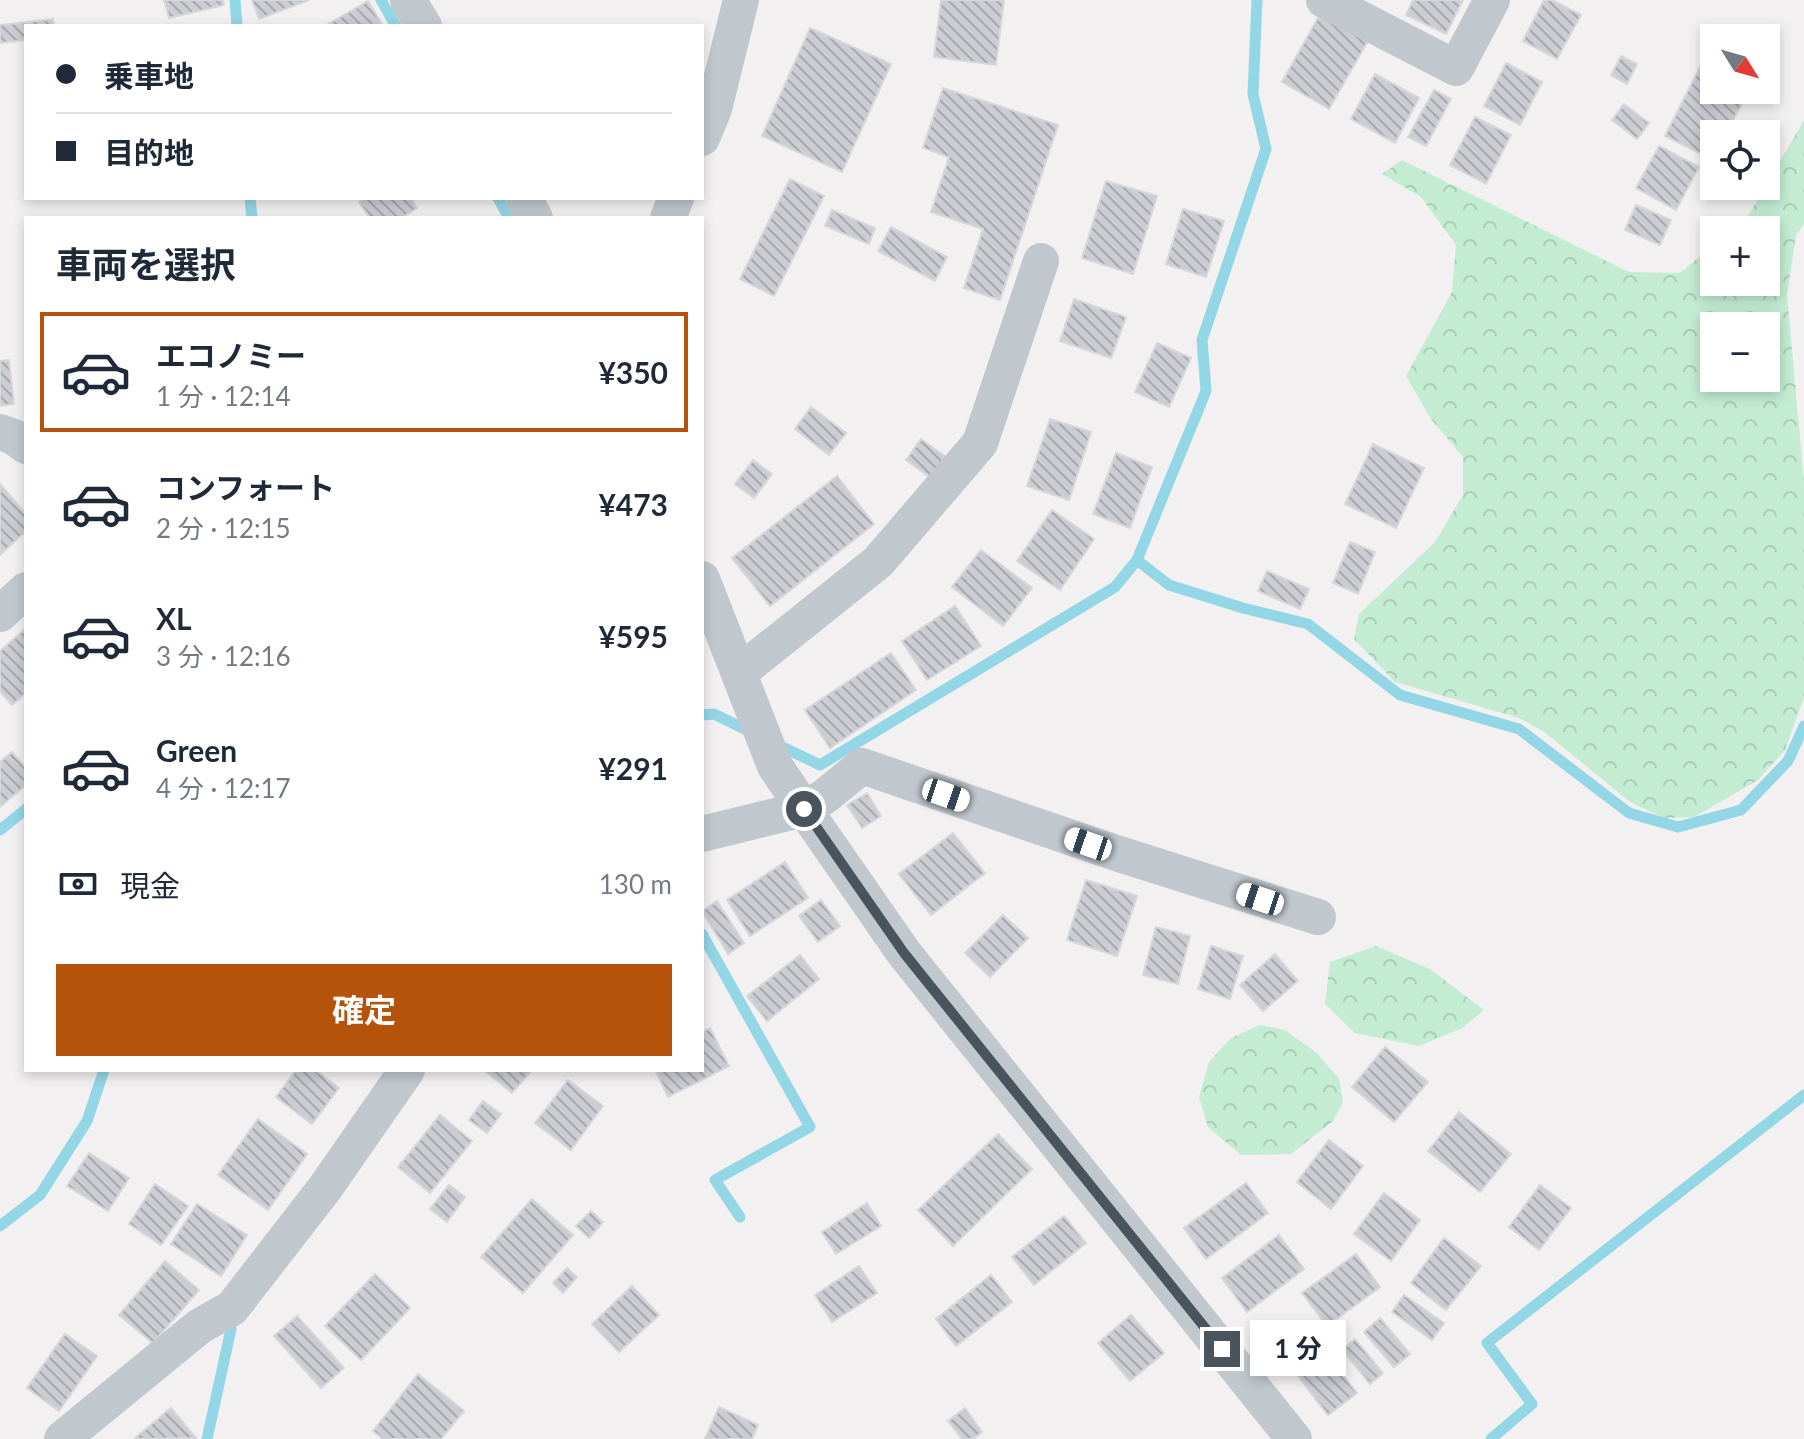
<!DOCTYPE html>
<html lang="ja">
<meta charset="utf-8">
<style>
:root{--surface:#fff;--page:#f6f6f7;--text:#1f2937;--muted:#747a83;--line:#e0e1e3;--accent:#b45309}
body{margin:0;font-family:Lato,"Noto Sans JP",sans-serif;background:var(--page);color:var(--text);height:100vh;display:flex;flex-direction:column;font-size:30px;white-space:nowrap}
*{box-sizing:border-box;margin:0}
p{font-size:26px;color:var(--muted)}
.icon{flex:none;width:44px;height:44px;fill:none;stroke:currentColor;stroke-width:2;stroke-linecap:round;stroke-linejoin:round}
.map{position:relative;flex:1;overflow:hidden}
.side{position:absolute;left:24px;top:216px;width:680px;height:856px;display:flex;flex-direction:column;background:var(--surface);border-radius:0px;box-shadow:0 4px 12px #0003}
.side>*{flex:none}
.hud{position:absolute;left:24px;top:24px;width:680px;height:176px;border-radius:0px;box-shadow:0 4px 12px #0003;display:grid;align-content:center;height:176px;padding:0 32px;background:var(--surface)}
.needle{width:52px;rotate:127deg}
.tools{position:absolute;left:1700px;top:24px;display:grid;gap:16px}
.tools a{display:grid;place-items:center;width:80px;height:80px;border-radius:0px;background:var(--surface);box-shadow:0 4px 12px #0003;font-size:40px}
.end{position:absolute;width:36px;height:36px;margin:-18px;border:10px solid #4a545c;background:#fff;box-shadow:0 0 0 4px #fff}
.from{border-radius:50%}
.bubble{position:absolute;height:56px;border-radius:0px;background:var(--surface);box-shadow:0 4px 12px #0003;font-size:26px;font-weight:700;line-height:56px;text-align:center}
.car{position:absolute;width:24px;height:48px;margin:-24px -12px;border-radius:10px;box-shadow:0 0 6px 2px #0007;background:linear-gradient(#fff 24%,#345 0 40%,#fff 0 76%,#345 0 86%,#fff 0)}
.hud b{display:flex;align-items:center;gap:28px;height:76px;font-size:30px}
.hud b+b{border-top:2px solid var(--line)}
.hud i{width:20px;height:20px;background:var(--text)}
ul{padding:0;list-style:none}
li{display:flex;align-items:center;gap:24px;height:120px;margin:0 16px 12px;padding:0 16px;border:4px solid transparent;border-radius:0px}
li div{flex:1}
li b{display:block;font-size:30px}
li em{font-style:normal;font-weight:700}
li.current{border-color:var(--accent)}
li>.icon{width:72px;height:72px;stroke-width:1.5}
h2{padding:0 32px;font-size:36px;line-height:96px}
.pay{display:flex;align-items:center;gap:20px;height:88px;padding:0 32px;font-size:30px}
.pay p{margin-inline-start:auto}
.cta{display:flex;gap:16px;margin-top:auto;padding:16px 32px}
.cta a{flex:1;height:92px;border-radius:0px;background:var(--accent);color:#fff;font-size:32px;font-weight:700;line-height:92px;text-align:center}
.map>svg:first-child{display:block}
.forest{fill:url(#forest-crowns);fill-rule:evenodd}
.lines{fill:none;stroke-linecap:round;stroke-linejoin:round}
.stream{stroke:#93d6e6;stroke-width:11}
.building{fill:url(#building-back-hatch);stroke:#d5d7db;stroke-width:2}
.minor{stroke:#c0c8ce;stroke-width:36}
.route{stroke:#4a545c;stroke-width:10}
</style>
<div class="map">
<svg width="1804" height="1439" viewBox="0 0 1804 1439">
<defs>
<pattern id="forest-crowns" width="20" height="18" patternUnits="userSpaceOnUse" patternTransform="scale(2)"><rect width="20" height="18" fill="#c3ecd2"/><path d="M2 6a3 3 0 1 1 6 0M12 15a3 3 0 1 1 6 0" fill="none" stroke="#a9ccb7"/></pattern>
<pattern id="building-back-hatch" width="6" height="6" patternUnits="userSpaceOnUse" patternTransform="scale(2)"><rect width="6" height="6" fill="#cbcdd2"/><path d="M-1 5l2 2M0 0l6 6M5-1l2 2" fill="none" stroke="#a7a9ae"/></pattern>
</defs>
<rect width="100%" height="100%" fill="#f3f0f1"/>
<path class="forest" d="M1804 120V224L1796 235 1787 295 1804 482V697L1785 750 1758 780 1694 817 1664 818 1630 802 1543 731 1519 718 1395 682 1354 639 1359 614 1435 542 1463 495V457L1431 419 1406 376 1452 292 1456 245 1421 197 1382 174 1402 160 1629 272 1680 273 1714 245V282H1766V230H1732L1748 216ZM1714 326H1766V378H1714Z
M1376 946 1430 969 1484 1010 1462 1028 1419 1046 1355 1033 1325 1004 1330 962Z
M1260 1025 1285 1030 1317 1053 1339 1079 1343 1102 1333 1121 1291 1154 1241 1155 1208 1127 1199 1097 1209 1062 1231 1038Z"/>
<g class="lines">
<path class="stream" d="M235 0 237 26
M381 0 396 26
M250 198 252 218
M498 198 509 218
M1137 560 1169 585 1243 608 1308 624 1400 695 1519 729 1629 813 1678 827 1741 810 1788 761 1804 726
M702 715 714 714 751 732
M774 743 820 765 1115 587 1137 560 1206 391 1202 340 1266 149 1253 94 1257 0
M0 830 26 809
M702 934 810 1127 715 1180 740 1217
M0 1226 40 1195 87 1121 104 1070
M207 1439 231 1329
M1491 1439 1532 1404 1487 1343 1804 1095"/>
</g>
<path class="building" d="M164 0H223L224 5 169 18Z
M252 0H309L259 19Z
M941 0H1004L996 65 934 57Z
M1413 0H1463L1446 34 1406 15Z
M1544 0H1552L1581 15 1557 59 1523 41Z
M368 1 383 26H325Z
M1320 14 1368 41 1329 109 1282 82Z
M53 19 54 26H26V40L0 43V25Z
M810 28 891 64 842 172 762 136Z
M1706 55 1714 58V90H1749L1726 134H1714L1713 160 1665 136Z
M1621 56 1637 64 1627 84 1611 75Z
M1506 63 1542 82 1520 125 1484 106Z
M1375 74 1419 98 1395 143 1351 119Z
M943 88 1058 125 1000 300 964 288 983 229 931 212 949 157 923 148Z
M1434 90 1451 99 1426 146 1408 137Z
M1624 104 1649 123 1637 139 1612 120Z
M1475 117 1511 135 1486 184 1450 165Z
M1659 146 1699 167 1676 210 1636 188Z
M790 179 824 196 774 296 740 279Z
M1106 181 1157 196 1133 274 1082 258Z
M365 198H411L417 208 401 218H370L359 202Z
M1636 205 1671 220 1660 245 1625 230Z
M1183 209 1224 221 1206 277 1166 264Z
M832 210 875 228 869 244 825 226Z
M891 227 947 257 935 281 878 251Z
M1074 299 1126 317 1111 358 1060 341Z
M1157 343 1191 358 1169 407 1135 392Z
M9 360 14 404 0 406V361Z
M811 407 846 433 829 455 795 429Z
M1050 419 1091 432 1069 500 1027 486Z
M921 439 946 457 931 478 906 460Z
M1373 444 1424 468 1396 528 1345 504Z
M1116 453 1152 467 1130 528 1093 514Z
M753 460 772 474 754 498 735 484Z
M837 476 874 524 770 606 732 558Z
M0 484 26 514V531L0 555Z
M1052 510 1094 539 1060 590 1017 561Z
M1350 542 1375 552 1358 594 1333 583Z
M981 550 1032 588 1003 626 952 587Z
M1267 571 1309 589 1300 609 1258 591Z
M955 606 981 646 927 680 902 641Z
M25 629 26 693 12 705 0 691V651Z
M891 653 916 690 830 748 805 710Z
M12 752 26 768V785L0 807V762Z
M867 793 881 816 862 828 847 805Z
M953 833 985 873 931 915 899 874Z
M785 862 808 898 750 936 727 900Z
M1086 880 1137 896 1117 956 1067 940Z
M821 900 840 926 818 942 799 916Z
M717 901 744 943 728 954 702 911Z
M1003 915 1028 938 990 977 965 953Z
M1156 927 1190 936 1178 984 1143 975Z
M1211 946 1243 956 1230 999 1198 989Z
M1275 954 1298 981 1263 1011 1240 985Z
M800 955 819 979 767 1021 747 996Z
M710 1028 729 1066 668 1097 655 1070H702V1032Z
M1385 1047 1428 1082 1394 1122 1352 1087Z
M296 1070H315L339 1088 312 1124 276 1097Z
M484 1070H532L512 1093Z
M568 1080 603 1106 571 1150 535 1123Z
M483 1101 501 1114 487 1133 469 1120Z
M1459 1112 1511 1154 1480 1192 1428 1151Z
M440 1115 472 1141 430 1193 398 1167Z
M258 1119 307 1154 268 1210 218 1175Z
M998 1134 1032 1169 953 1246 918 1210Z
M1329 1140 1363 1166 1331 1209 1297 1182Z
M89 1153 129 1178 108 1211 67 1186Z
M1246 1183 1268 1213 1206 1259 1184 1228Z
M155 1184 188 1206 161 1245 129 1224Z
M449 1185 465 1197 447 1222 430 1209Z
M1540 1185 1571 1208 1539 1250 1509 1227Z
M1384 1193 1420 1220 1391 1261 1354 1234Z
M532 1199 573 1235 523 1293 481 1257Z
M867 1203 881 1226 836 1254 822 1232Z
M197 1204 247 1235 221 1276 171 1244Z
M591 1211 603 1222 589 1238 576 1226Z
M1064 1216 1086 1243 1034 1285 1012 1257Z
M1279 1235 1304 1269 1247 1312 1222 1278Z
M1444 1238 1481 1266 1446 1310 1411 1283Z
M1356 1254 1380 1287 1327 1326 1302 1293Z
M165 1261 199 1290 153 1343 119 1315Z
M859 1266 877 1293 832 1322 815 1295Z
M567 1268 577 1277 563 1293 553 1283Z
M375 1274 410 1308 361 1360 325 1326Z
M991 1275 1012 1302 956 1346 936 1319Z
M632 1286 659 1315 619 1352 592 1324Z
M1404 1295 1444 1323 1432 1340 1392 1312Z
M1131 1315 1164 1353 1130 1381 1098 1343Z
M297 1316 344 1368 321 1388 274 1336Z
M1380 1318 1410 1354 1394 1367 1364 1332Z
M65 1334 97 1356 59 1411 27 1388Z
M1355 1339 1383 1373 1370 1384 1342 1350Z
M1322 1347 1357 1393 1328 1415 1293 1370Z
M418 1374 464 1411 441 1439H383L373 1431Z
M719 1407 758 1425 752 1439H705Z
M171 1408 196 1438 136 1439 135 1438Z
M965 1408 982 1432 973 1439H962L948 1421Z"/>
<g class="lines">
<path class="minor" d="M408 0 424 26
M1324 0 1456 68 1492 0
M702 138 714 109 741 0
M524 198 535 218
M668 218 676 198
M0 432 14 437 26 446
M702 579 775 766 804 809 904 953 1294 1439
M0 614 26 590
M740 672 878 562 980 443 1041 261
M702 834 804 809 824 797 862 766 1116 853 1318 917
M62 1439 200 1326 232 1308 325 1188 407 1070"/>
</g>
<g class="lines">
<path class="route" d="M804 809 904 953 1222 1349"/>
</g>
</svg>
<div class="tools">
<a><svg class="needle" viewBox="-14 -14 28 28"><path d="M0-13l5 13h-10z" fill="#e53935"/><path d="M0 13l5-13h-10z" fill="#747a83"/></svg></a>
<a><svg class="icon" aria-label="locate" viewBox="0 0 24 24"><circle cx="12" cy="12" r="6"/><path d="M12 2v4M12 18v4M2 12h4M18 12h4"/></svg></a>
<a>+</a>
<a>−</a>
</div>
<i class="end from" style="left:804px;top:809px"></i>
<i class="end" style="left:1222px;top:1349px"></i>
<div class="bubble" style="left:1250px;top:1320px;width:96px">1 分</div>
<i class="car" style="left:946px;top:795px;rotate:109deg"></i>
<i class="car" style="left:1088px;top:844px;rotate:289deg"></i>
<i class="car" style="left:1260px;top:899px;rotate:288deg"></i>
<div class="hud">
<b><i class="from"></i>乗車地</b>
<b><i></i>目的地</b>
</div>
<section class="side">
<h2>車両を選択</h2>
<ul>
<li class="current"><svg class="icon" aria-label="car" viewBox="0 0 24 24"><path d="M5 17H2v-5l4-1 3-4h7l3 4 3 1v5h-3M9 17h6M6 11h13"/><circle cx="7" cy="17" r="2"/><circle cx="17" cy="17" r="2"/></svg><div><b>エコノミー</b><p>1 分 · 12:14</p></div><em>¥350</em></li>
<li><svg class="icon" aria-label="car" viewBox="0 0 24 24"><path d="M5 17H2v-5l4-1 3-4h7l3 4 3 1v5h-3M9 17h6M6 11h13"/><circle cx="7" cy="17" r="2"/><circle cx="17" cy="17" r="2"/></svg><div><b>コンフォート</b><p>2 分 · 12:15</p></div><em>¥473</em></li>
<li><svg class="icon" aria-label="car" viewBox="0 0 24 24"><path d="M5 17H2v-5l4-1 3-4h7l3 4 3 1v5h-3M9 17h6M6 11h13"/><circle cx="7" cy="17" r="2"/><circle cx="17" cy="17" r="2"/></svg><div><b>XL</b><p>3 分 · 12:16</p></div><em>¥595</em></li>
<li><svg class="icon" aria-label="car" viewBox="0 0 24 24"><path d="M5 17H2v-5l4-1 3-4h7l3 4 3 1v5h-3M9 17h6M6 11h13"/><circle cx="7" cy="17" r="2"/><circle cx="17" cy="17" r="2"/></svg><div><b>Green</b><p>4 分 · 12:17</p></div><em>¥291</em></li>
</ul>
<div class="pay"><svg class="icon" aria-label="cash" viewBox="0 0 24 24"><path d="M3 7h18v10H3z"/><circle cx="12" cy="12" r="2"/></svg>現金<p>130 m</p></div>
<div class="cta"><a>確定</a></div>
</section>
</div>
